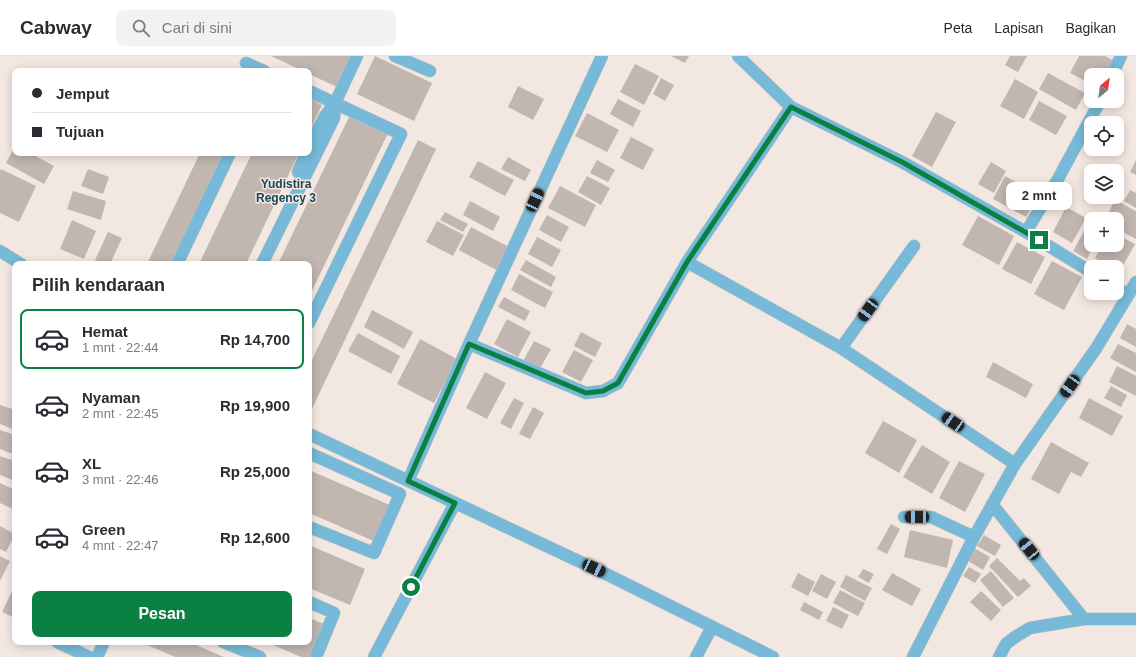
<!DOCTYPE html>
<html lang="id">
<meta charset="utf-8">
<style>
:root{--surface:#fff;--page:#f2f2f3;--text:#2b2b33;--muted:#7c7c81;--line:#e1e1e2;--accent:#0b8043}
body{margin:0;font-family:Helvetica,sans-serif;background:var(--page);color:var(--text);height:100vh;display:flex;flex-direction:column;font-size:15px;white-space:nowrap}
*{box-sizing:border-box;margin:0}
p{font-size:13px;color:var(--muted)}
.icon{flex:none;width:22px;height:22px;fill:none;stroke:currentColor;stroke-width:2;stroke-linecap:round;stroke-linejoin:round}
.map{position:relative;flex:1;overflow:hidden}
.drawer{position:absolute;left:12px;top:205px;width:300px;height:384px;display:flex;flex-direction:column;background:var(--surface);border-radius:8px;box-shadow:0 2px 10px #0003}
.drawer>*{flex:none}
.banner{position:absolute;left:12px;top:12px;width:300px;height:88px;border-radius:8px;box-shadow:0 2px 10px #0003;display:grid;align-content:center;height:88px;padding:0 20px;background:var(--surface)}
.needle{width:26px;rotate:29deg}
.tools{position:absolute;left:1084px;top:12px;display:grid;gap:8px}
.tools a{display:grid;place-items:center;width:40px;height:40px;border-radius:8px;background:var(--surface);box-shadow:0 2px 10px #0003;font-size:20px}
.end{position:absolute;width:18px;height:18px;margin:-9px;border:5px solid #0b8043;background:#fff;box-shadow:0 0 0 2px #fff}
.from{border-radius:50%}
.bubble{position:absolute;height:28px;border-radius:8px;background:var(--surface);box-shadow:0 2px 10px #0003;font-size:13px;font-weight:600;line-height:28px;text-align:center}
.car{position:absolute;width:12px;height:24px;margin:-12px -6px;border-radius:5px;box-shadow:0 0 3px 1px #0007;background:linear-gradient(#222 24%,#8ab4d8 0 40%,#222 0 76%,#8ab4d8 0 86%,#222 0)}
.banner b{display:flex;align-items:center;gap:14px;height:38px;font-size:15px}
.banner b+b{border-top:1px solid var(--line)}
.banner i{width:10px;height:10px;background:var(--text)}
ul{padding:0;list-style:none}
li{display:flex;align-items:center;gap:12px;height:60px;margin:0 8px 6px;padding:0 12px;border:2px solid transparent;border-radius:8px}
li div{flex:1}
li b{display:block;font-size:15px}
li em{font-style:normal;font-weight:600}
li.on{border-color:var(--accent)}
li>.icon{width:36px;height:36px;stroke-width:1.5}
h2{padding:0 20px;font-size:18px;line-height:48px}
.button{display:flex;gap:8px;margin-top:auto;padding:8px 20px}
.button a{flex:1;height:46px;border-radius:8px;background:var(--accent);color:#fff;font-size:16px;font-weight:600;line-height:46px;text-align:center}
header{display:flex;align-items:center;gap:24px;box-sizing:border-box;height:56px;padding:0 20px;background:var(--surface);border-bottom:1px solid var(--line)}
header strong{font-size:19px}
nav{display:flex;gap:22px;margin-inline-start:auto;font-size:14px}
.search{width:280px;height:36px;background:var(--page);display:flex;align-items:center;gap:10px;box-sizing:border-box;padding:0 14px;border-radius:8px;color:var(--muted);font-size:15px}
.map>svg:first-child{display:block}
.building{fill:#c1b6b0}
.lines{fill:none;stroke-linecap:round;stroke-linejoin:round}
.minor-casing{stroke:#cdc4be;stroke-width:13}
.minor{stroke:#76b9d8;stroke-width:12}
.route{stroke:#0b8043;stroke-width:5}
.labels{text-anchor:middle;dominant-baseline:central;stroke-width:3;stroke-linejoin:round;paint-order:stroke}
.neighbourhood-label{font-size:12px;font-weight:bold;fill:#17475a;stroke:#f3e8e1}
</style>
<header>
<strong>Cabway</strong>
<div class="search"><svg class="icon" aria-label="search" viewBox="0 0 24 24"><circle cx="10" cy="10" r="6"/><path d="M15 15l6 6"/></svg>Cari di sini</div>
<nav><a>Peta</a><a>Lapisan</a><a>Bagikan</a></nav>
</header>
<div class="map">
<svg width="1136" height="601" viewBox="0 0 1136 601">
<rect width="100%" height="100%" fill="#f3e8e1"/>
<path class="building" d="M271 0H352L337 31 309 18V15H303Z
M375 0 432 27 414 65 357 38Z
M671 0H689L685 7Z
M1010 0H1027L1018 16 1005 9Z
M1079 0H1105L1114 5 1106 19H1091V28L1070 17Z
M635 8 659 20 644 49 620 36Z
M1048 17 1085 37 1076 54 1039 33Z
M661 22 674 29 665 45 653 38Z
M1015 23 1038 36 1024 63 1000 50Z
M518 30 544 43 533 64 508 51Z
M309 42 322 49 309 76Z
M618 43 641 55 633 71 610 58Z
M1039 45 1067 60 1056 79 1029 64Z
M936 56 956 66 932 111 912 100Z
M351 57 389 75 309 241V208H278Z
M587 57 619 74 607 96 575 80Z
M631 81 654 93 643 114 620 102Z
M418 84 436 93 309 359V310Z
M15 90V97H30L54 110 44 128 6 107Z
M200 97H224L170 208H147Z
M252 97H299L246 208H199Z
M508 101 531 114 525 125 501 113Z
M597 104 615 114 608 126 590 117Z
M1136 104V119L1130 116Z
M478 105 514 124 505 140 469 121Z
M991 106 1006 115 994 137 978 128Z
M1 113 36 130 19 166 0 157V115Z
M88 113 109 121 103 138 81 130Z
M587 120 610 132 601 149 578 136Z
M1005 120 1039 138 1026 161 993 143Z
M560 130 596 149 585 171 548 152Z
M1130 134 1136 137V152L1124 145Z
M73 135 106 145 101 164 67 153Z
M1115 144 1136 155V183L1117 173V163H1105Z
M470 145 500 161 493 175 463 159Z
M1066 151 1086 162 1072 187 1053 176Z
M445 156 468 168 463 176 440 164Z
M547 159 569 171 561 186 539 174Z
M978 160 1014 180 999 209 962 189Z
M72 164 96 175 84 203 60 193Z
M437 165 464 179 453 200 426 186Z
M1088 168 1091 170V189H1094L1087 203 1073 195Z
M471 171 511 192 498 215 459 194Z
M108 176 122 182 110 208H104L95 204Z
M1117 179 1135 188 1120 215 1117 214V211H1112L1095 202 1102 189H1117Z
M537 181 561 194 552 211 528 198Z
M1017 186 1045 201 1031 228 1002 213Z
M526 204 556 221 551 231 520 214Z
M1052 205 1082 221 1064 254 1034 238Z
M519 218 553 236 545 252 511 234Z
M504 241 530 255 525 265 498 251Z
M372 254 413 276 404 293 364 271Z
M507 263 531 276 518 301 494 288Z
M1127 268 1136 273V291L1120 282Z
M581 276 602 287 595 301 574 290Z
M358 277 400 300 391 318 348 295Z
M420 283 457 303 434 347 397 328Z
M534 285 551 293 538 316 522 307Z
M1118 288 1136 297V316L1110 302Z
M574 294 593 304 581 326 562 316Z
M993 306 1033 328 1026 342 986 321Z
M1117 310 1136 320V340L1109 326Z
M485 316 506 327 487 363 466 352Z
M1111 330 1127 339 1121 351 1104 342Z
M514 342 524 347 511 373 500 367Z
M1089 342 1123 360 1112 380 1079 362Z
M0 349 15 354V374L0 368Z
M533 351 544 357 530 383 519 378Z
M883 365 917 384 899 417 865 397Z
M0 374 15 379V399L0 393Z
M1051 386 1089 407 1081 421 1071 416 1059 438 1031 423Z
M922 389 950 406 932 438 903 421Z
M0 400 15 405V425L0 419Z
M959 405 985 418 965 456 939 442Z
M309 414 392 450 376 486 309 457Z
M0 427 15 434V454L0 447Z
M891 468 900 473 887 498 877 493Z
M0 470 15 478 6 496 0 493Z
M910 474 953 484 947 512 904 501Z
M984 479 1001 489 995 500 977 490Z
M309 489 365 513 350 549 309 532Z
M972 491 990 501 983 514 965 503Z
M0 500 10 505 0 525Z
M997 502 1020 525 1024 522 1031 530 1018 541 989 510Z
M969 511 981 518 975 527 963 520Z
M863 513 874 518 869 527 858 521Z
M991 515 1014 542 1003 551 980 524Z
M798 517 815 526 808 540 791 531Z
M892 517 921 533 912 550 882 534Z
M821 518 836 526 827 543 812 535Z
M846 519 872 532 865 545 840 531Z
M13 533 15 535V562L2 556Z
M840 534 865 547 858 560 833 547Z
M981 535 1001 554 991 565 970 546Z
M804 546 823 556 819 564 800 554Z
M833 551 849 559 842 573 826 565Z
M309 562 324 568 310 601H301L266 586H309Z
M140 586H189L224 601H175Z"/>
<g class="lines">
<defs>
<path id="minor" d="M395 0 430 15
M738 0 791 51 902 106 1026 176 1091 216
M246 7 264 15
M1112 19 1121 0
M309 35 401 78 309 267
M309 91 325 60 335 47 357 0
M298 116 306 97
M1026 176 1058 123 1100 45
M0 195 21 208
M687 206 841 292 1015 408
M177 208 230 97
M262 208 334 62 335 47
M1117 232 1128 239
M469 288 586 337 603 335 618 327 687 206 791 51
M841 292 914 190
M309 378 608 519 773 601
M309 397 400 438 374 497 309 471
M408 425 469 288 602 0
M992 448 1084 563
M904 461H931L974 481
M309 546 334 557 316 601
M57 586 89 601
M223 586 260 601
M97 601 104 586
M374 601 455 447
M696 601 712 571
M913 601 974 481 1015 408 1097 291 1136 226
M999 601 1006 588 1015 581 1030 572 1084 563H1136"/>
</defs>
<use href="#minor" class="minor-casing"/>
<use href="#minor" class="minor"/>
</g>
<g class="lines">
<path class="route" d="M411 531 455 447 408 425 469 288 586 337 603 335 618 327 687 206 791 51 902 106 1039 184"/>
</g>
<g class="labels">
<g class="neighbourhood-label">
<text x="286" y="128">Yudistira<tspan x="286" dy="14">Regency 3</tspan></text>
</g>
</g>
</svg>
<div class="tools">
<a><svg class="needle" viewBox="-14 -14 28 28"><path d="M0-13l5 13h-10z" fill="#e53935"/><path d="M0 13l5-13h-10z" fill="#7c7c81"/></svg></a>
<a><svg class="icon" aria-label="locate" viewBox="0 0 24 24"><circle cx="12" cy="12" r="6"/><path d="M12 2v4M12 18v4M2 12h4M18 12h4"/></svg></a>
<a><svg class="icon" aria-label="layers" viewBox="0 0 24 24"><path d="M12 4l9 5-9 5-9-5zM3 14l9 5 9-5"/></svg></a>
<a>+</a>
<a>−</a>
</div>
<i class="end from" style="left:411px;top:531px"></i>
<i class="end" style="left:1039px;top:184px"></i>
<div class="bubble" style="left:1006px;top:126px;width:66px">2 mnt</div>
<i class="car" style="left:535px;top:144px;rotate:25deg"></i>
<i class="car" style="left:868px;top:254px;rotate:216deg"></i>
<i class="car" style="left:1070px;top:330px;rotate:215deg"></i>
<i class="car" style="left:953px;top:366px;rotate:304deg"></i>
<i class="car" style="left:917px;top:461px;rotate:270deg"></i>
<i class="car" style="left:1029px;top:493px;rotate:321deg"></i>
<i class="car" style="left:594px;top:512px;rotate:115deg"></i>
<div class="banner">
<b><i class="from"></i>Jemput</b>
<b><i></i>Tujuan</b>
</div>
<section class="drawer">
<h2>Pilih kendaraan</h2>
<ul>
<li class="on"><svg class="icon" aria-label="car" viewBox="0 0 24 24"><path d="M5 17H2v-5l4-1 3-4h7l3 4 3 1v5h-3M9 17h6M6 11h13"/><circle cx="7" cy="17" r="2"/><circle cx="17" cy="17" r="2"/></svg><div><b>Hemat</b><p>1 mnt · 22:44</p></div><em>Rp 14,700</em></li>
<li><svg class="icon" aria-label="car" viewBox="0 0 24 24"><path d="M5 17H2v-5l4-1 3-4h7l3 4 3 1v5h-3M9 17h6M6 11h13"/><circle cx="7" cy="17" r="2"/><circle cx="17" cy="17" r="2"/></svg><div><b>Nyaman</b><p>2 mnt · 22:45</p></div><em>Rp 19,900</em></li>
<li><svg class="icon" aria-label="car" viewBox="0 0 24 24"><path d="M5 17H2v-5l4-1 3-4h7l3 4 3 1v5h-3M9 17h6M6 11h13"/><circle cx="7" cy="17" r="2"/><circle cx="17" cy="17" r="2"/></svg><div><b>XL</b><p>3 mnt · 22:46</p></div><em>Rp 25,000</em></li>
<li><svg class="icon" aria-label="car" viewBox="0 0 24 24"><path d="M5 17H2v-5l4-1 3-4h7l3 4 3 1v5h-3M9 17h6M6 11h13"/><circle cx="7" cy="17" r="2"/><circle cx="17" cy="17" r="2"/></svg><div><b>Green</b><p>4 mnt · 22:47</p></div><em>Rp 12,600</em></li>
</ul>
<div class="button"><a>Pesan</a></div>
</section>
</div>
